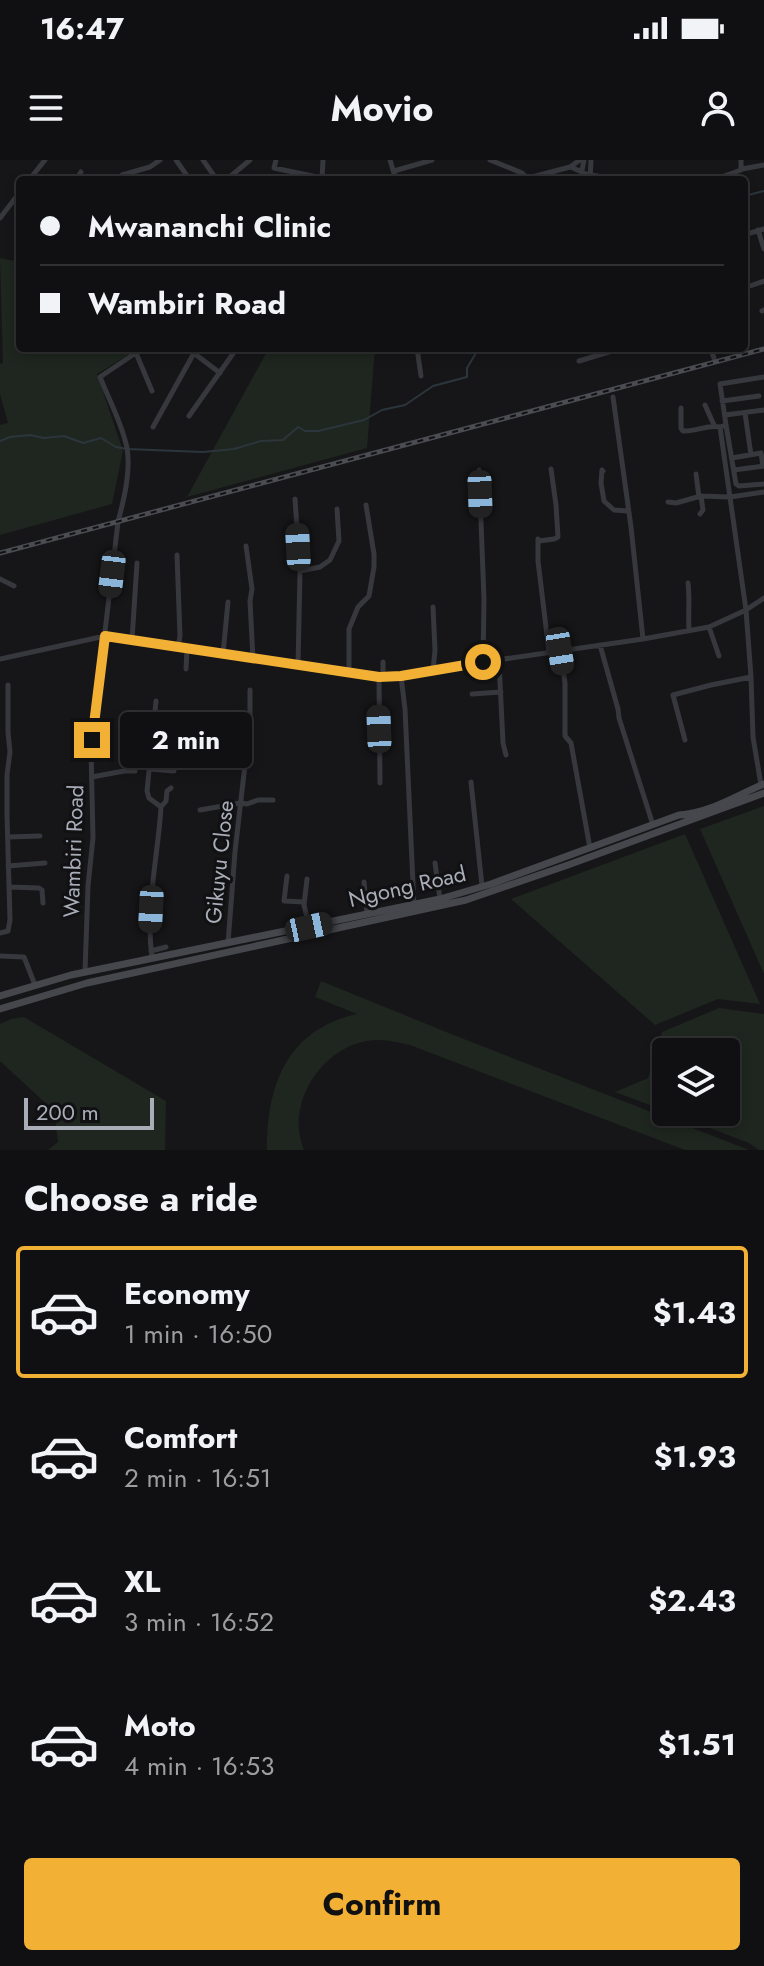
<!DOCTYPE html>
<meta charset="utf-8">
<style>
:root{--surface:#101012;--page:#1e1e20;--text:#f1f3f6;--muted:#9c9d9f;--line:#303032;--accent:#f2b134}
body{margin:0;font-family:Jost,sans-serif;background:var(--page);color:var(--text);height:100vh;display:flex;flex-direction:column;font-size:30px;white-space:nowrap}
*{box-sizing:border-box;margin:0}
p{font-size:26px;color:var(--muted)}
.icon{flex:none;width:44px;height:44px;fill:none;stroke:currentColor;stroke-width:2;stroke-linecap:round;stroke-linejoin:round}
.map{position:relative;height:990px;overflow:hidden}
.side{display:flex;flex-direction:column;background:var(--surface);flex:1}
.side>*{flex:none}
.top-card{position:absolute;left:16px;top:16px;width:732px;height:176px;border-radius:8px;box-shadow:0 4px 12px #0003,0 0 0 2px var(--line);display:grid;align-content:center;height:176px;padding:0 24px;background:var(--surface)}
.fabs{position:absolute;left:652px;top:878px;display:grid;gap:16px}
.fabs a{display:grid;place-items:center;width:88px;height:88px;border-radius:8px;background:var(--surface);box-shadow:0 4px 12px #0003,0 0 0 2px var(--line);font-size:40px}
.scale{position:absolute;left:24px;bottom:20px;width:130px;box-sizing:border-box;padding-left:8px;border:4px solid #a8adb8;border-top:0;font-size:22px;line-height:28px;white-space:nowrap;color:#a8adb8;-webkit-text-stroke:6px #111113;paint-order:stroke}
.end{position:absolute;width:36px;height:36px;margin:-18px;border:10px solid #f2b134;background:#111;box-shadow:0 0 0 4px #111}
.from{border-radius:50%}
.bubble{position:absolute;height:56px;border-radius:8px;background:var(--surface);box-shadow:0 4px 12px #0003,0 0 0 2px var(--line);font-size:26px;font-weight:700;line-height:56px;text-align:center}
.car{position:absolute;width:24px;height:48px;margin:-24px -12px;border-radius:10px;box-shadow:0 0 6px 2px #0007;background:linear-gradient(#222 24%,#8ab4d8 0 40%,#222 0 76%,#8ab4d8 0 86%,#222 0)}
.top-card b{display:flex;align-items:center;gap:28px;height:76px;font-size:30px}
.top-card b+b{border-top:2px solid var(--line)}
.top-card i{width:20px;height:20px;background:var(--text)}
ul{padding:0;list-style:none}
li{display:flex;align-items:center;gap:24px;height:132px;margin:0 16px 12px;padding:0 8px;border:4px solid transparent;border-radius:8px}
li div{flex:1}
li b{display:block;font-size:30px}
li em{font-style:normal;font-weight:700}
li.on{border-color:var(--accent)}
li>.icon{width:72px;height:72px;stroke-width:1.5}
h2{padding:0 24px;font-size:36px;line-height:96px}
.button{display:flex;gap:16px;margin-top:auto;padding:16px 24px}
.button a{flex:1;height:92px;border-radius:8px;background:var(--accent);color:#111;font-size:32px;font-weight:700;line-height:92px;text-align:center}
.status{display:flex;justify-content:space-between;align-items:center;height:56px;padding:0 40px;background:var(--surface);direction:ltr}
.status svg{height:22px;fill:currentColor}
header{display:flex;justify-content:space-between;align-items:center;height:104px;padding:0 24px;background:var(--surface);font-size:36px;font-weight:700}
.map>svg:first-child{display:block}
.green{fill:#1e261f}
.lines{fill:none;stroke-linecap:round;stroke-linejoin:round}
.stream{stroke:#2c353c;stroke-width:2}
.street{stroke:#37383d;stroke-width:5}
.secondary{stroke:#45474d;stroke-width:7}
.rail-casing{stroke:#4a4c52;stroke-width:5}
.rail{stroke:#111113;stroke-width:2;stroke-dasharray:6;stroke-linecap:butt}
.route{stroke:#f2b134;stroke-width:10}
.labels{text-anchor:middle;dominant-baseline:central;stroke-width:6;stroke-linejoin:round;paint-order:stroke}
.street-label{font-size:22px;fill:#a8adb8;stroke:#111113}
</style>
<div class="status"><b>16:47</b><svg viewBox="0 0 49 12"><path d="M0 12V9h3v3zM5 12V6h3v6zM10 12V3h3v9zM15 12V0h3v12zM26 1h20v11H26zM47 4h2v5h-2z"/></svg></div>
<header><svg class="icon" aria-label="menu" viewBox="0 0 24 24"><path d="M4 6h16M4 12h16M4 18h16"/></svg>Movio<svg class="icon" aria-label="person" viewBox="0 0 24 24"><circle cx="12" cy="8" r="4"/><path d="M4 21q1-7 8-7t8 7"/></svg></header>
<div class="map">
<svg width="764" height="990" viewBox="0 0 764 990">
<rect width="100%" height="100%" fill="#161618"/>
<path class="green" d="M0 98 20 102V188H137L128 195 97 214 123 291 112 344 0 375V265L8 263 0 234V204L3 203Z
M269 188H375L367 288 187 337Z
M764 646V814L700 669Z
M685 674 760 844 718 839 655 865 511 739Z
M321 821 451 874 749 990H685L410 885C395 882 382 878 367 881 320 889 285 945 304 990H267C267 924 287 870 357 854L315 837Z
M719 848 764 854V990H759L749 983 668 952H726V892H666V951L615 932 648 918 662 872Z
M24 857 166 941 165 990H48L58 982 54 951 0 901V864L11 859Z"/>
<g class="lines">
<path class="stream" d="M744 36 764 31
M0 281 10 277 30 275 44 278 64 276 83 283 101 278 116 287 127 289 203 292 234 289 261 281 283 280 298 267 305 271H318L364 260 382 250 405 245 433 226 467 217V208L476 193 504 188"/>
<path class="street" d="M176 0 190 20
M203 0 217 20
M276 0 274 8 317 17 354 18
M390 0 396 20
M490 0 522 13 527 18
M571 7 586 14 619 20
M742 9 764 5
M394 11 432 0
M322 19 323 0
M29 20 45 0
M76 20 81 12
M119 20 122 15 150 7 160 0
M226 20 250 0
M521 20 570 7 580 0
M552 20 554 11
M580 20 584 0
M590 20 591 0
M713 20 741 10V0
M0 58 20 32
M758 70 764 89
M744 75 764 69
M744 128 764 121
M762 151 764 150
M187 188 220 213
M417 188 421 216
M556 188H564
M710 188 714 198
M136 193 152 231
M579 201 622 188
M613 237 631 367 643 479
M722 241 759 236
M705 245 714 265
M745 253 751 295
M725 255 764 250
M189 256 237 188
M726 265 736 324 739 326 764 324
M153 267 194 193
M720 267 726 265 720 224 764 217
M732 298 761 293 763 306
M479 310 484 439 483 502
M734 310 764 306
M603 311 602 310 601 323 604 341 614 350 628 351
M696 314 699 337
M295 339 300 411 298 506
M668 342 676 343 701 336 730 337 764 332
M700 354 703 350 701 336
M246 386 252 429 250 441 253 499
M177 395 180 476 178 487
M300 411 320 407 330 400 339 381 337 349
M0 419 14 426
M688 423C690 439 688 454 689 470
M433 447 435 490 433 511
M709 467 719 496
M132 480 137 403
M600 485 618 549 619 558 653 665
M560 491 565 523V576L571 583 590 688
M549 492 538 401V379L539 381 554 379 558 377 556 345 551 309
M223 494 228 442
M0 499 105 476 371 516H401L483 502 643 479 709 467 746 450 720 267C708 264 696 272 683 271L681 268V248
M499 501 503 583 506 595
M383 502V517
M186 509 187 489
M349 513V469L358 447 369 436 374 407V394L366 345
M401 516 405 549 414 746
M379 517 380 623
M472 534 501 532
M685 580 673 535 711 525 751 517
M149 609 174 611
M92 617 124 611H135
M471 622 482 726
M761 625 753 577 751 517 746 450 764 438
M161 647 166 641 167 631 171 628
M200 650 240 643 247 644 258 640H273
M8 677 40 676
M435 703 440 739
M8 706 45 703
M287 716 284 741 304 742
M307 719 304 745 309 766
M364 722 367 754
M9 727 39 728 42 730 43 743
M0 773 8 771 10 760 7 655V615L10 592 8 572V525
M228 783 235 692 250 561V530
M151 791 166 787
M0 796 24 797 35 825
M152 798C145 748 158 697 161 647L149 638 147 631 156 541
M85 812 88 726 93 678 91 589 118 362C124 339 131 311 127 288 122 263 109 240 100 217L143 188"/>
<path class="secondary" d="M0 836 71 815 440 739 491 724 679 655C708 654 737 635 764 624
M0 849 87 823 466 740 568 705 764 633"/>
<defs>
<path id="rail" d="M0 393 764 189"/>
</defs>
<use href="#rail" class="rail-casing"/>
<use href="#rail" class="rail"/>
</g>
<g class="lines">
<path class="route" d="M92 580 105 476 379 517 401 516 483 502"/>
</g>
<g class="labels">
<g class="street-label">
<text transform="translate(73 691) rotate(-88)">Wambiri Road</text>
<text transform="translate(219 702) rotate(-84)">Gikuyu Close</text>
<text transform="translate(407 726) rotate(-13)">Ngong Road</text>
</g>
</g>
</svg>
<div class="fabs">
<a><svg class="icon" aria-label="layers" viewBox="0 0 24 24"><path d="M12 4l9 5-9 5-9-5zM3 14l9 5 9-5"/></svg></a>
</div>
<div class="scale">200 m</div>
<i class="end from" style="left:483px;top:502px"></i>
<i class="end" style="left:92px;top:580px"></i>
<div class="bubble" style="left:120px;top:552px;width:132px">2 min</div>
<i class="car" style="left:480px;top:334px;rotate:178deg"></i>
<i class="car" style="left:298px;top:387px;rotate:357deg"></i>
<i class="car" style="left:112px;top:414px;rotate:187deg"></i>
<i class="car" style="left:560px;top:491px;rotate:171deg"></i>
<i class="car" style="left:379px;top:569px;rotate:358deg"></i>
<i class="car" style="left:151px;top:749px;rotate:183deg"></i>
<i class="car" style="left:309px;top:767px;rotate:78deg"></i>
<div class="top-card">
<b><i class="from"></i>Mwananchi Clinic</b>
<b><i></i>Wambiri Road</b>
</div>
</div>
<section class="side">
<h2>Choose a ride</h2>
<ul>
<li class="on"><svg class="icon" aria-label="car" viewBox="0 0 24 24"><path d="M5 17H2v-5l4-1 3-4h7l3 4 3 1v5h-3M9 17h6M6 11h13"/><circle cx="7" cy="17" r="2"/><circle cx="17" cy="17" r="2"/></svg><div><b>Economy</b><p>1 min · 16:50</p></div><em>$1.43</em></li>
<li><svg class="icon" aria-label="car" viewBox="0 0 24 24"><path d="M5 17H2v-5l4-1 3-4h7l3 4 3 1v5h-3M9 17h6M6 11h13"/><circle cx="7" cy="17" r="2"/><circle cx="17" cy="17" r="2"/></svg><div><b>Comfort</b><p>2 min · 16:51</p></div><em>$1.93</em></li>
<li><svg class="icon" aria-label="car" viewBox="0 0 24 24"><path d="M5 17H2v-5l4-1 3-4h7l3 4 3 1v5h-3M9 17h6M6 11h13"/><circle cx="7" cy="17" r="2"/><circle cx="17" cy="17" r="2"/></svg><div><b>XL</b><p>3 min · 16:52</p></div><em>$2.43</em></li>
<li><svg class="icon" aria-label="car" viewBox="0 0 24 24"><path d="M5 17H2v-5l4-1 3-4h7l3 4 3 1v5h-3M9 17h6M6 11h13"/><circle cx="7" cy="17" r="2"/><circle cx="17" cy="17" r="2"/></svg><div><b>Moto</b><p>4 min · 16:53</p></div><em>$1.51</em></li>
</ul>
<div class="button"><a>Confirm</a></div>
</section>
